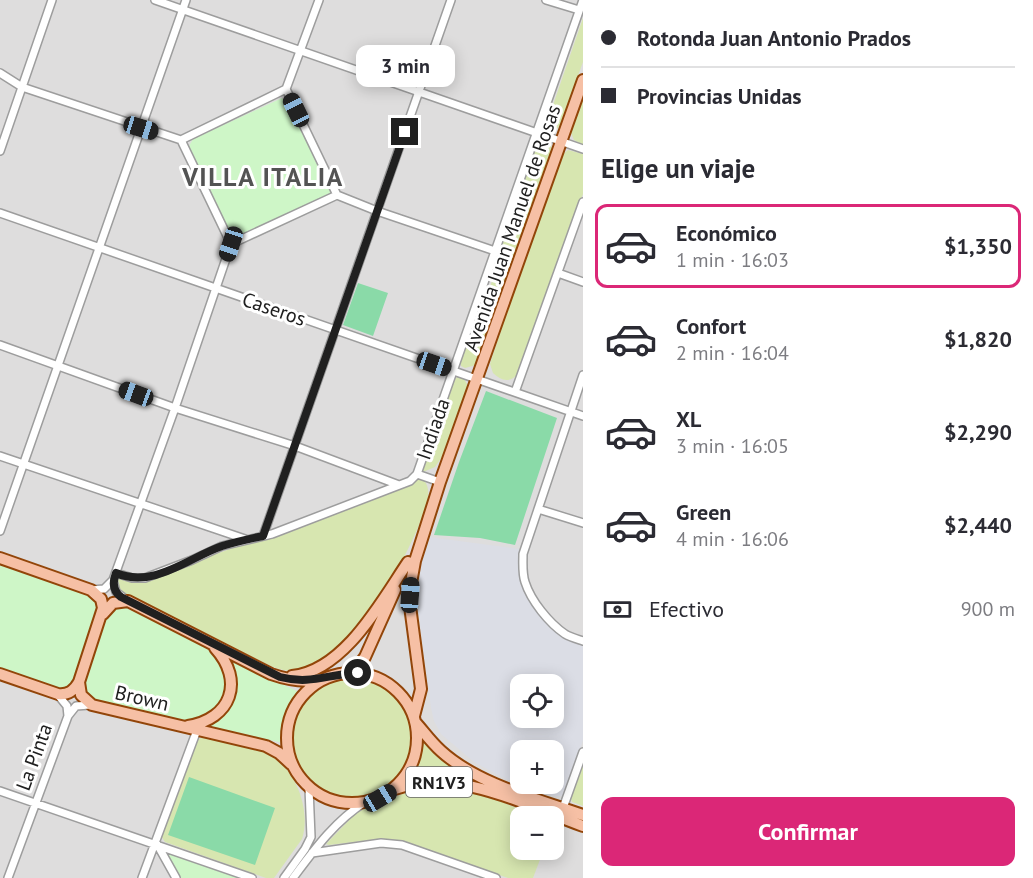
<!DOCTYPE html>
<html lang="es">
<meta charset="utf-8">
<style>
:root{--surface:#fff;--page:#f7f7f7;--text:#2b2b33;--muted:#7c7c81;--line:#e1e1e2;--accent:#db2777}
body{margin:0;font-family:"PT Sans",sans-serif;background:var(--page);color:var(--text);height:100vh;display:flex;flex-direction:column;font-size:22px;white-space:nowrap}
*{box-sizing:border-box;margin:0}
p{font-size:20px;color:var(--muted)}
.icon{flex:none;width:33px;height:33px;fill:none;stroke:currentColor;stroke-width:2;stroke-linecap:round;stroke-linejoin:round}
.map{position:relative;flex:1;overflow:hidden}
.sheet{display:flex;flex-direction:column;background:var(--surface);width:450px}
.sheet>*{flex:none}
.top-card{display:grid;align-content:center;height:132px;padding:0 18px;background:var(--surface)}
.fabs{position:absolute;left:510px;top:674px;display:grid;gap:12px}
.fabs a{display:grid;place-items:center;width:54px;height:54px;border-radius:12px;background:var(--surface);box-shadow:0 3px 15px #0003;font-size:30px}
.end{position:absolute;width:27px;height:27px;margin:-14px;border:8px solid #202020;background:#fff;box-shadow:0 0 0 3px #fff}
.from{border-radius:50%}
.bubble{position:absolute;height:42px;border-radius:12px;background:var(--surface);box-shadow:0 3px 15px #0003;font-size:20px;font-weight:700;line-height:42px;text-align:center}
.car{position:absolute;width:18px;height:36px;margin:-18px -9px;border-radius:8px;box-shadow:0 0 4px 2px #0007;background:linear-gradient(#222 24%,#8ab4d8 0 40%,#222 0 76%,#8ab4d8 0 86%,#222 0)}
.top-card b{display:flex;align-items:center;gap:21px;height:57px;font-size:22px}
.top-card b+b{border-top:2px solid var(--line)}
.top-card i{width:15px;height:15px;background:var(--text)}
ul{padding:0;list-style:none}
li{display:flex;align-items:center;gap:18px;height:84px;margin:0 12px 9px;padding:0 6px;border:3px solid transparent;border-radius:12px}
li div{flex:1}
li b{display:block;font-size:22px}
li em{font-style:normal;font-weight:700}
li.on{border-color:var(--accent)}
li>.icon{width:54px;height:54px;stroke-width:1.5}
h2{padding:0 18px;font-size:27px;line-height:72px}
.pay{display:flex;align-items:center;gap:15px;height:66px;padding:0 18px;font-size:22px}
.pay p{margin-inline-start:auto}
.primary-button{display:flex;gap:12px;margin-top:auto;padding:12px 18px}
.primary-button a{flex:1;height:69px;border-radius:12px;background:var(--accent);color:#fff;font-size:24px;font-weight:700;line-height:69px;text-align:center}
main{display:flex;flex:1;min-height:0}
.map>svg:first-child{display:block}
.residential{fill:#dedddd;fill-rule:evenodd}
.grass{fill:#d7e6b0}
.park{fill:#cef6c7}
.pitch{fill:#8adaa8}
.plaza{fill:#dbdde5;fill-rule:evenodd}
.lines{fill:none;stroke-linecap:round;stroke-linejoin:round}
.street-casing{stroke:#9d9d9d;stroke-width:10}
.primary-casing{stroke:#924509;stroke-width:14}
.street{stroke:#fff;stroke-width:7}
.primary{stroke:#f6c0a5;stroke-width:10}
.route{stroke:#202020;stroke-width:8}
.labels{text-anchor:middle;dominant-baseline:central;stroke-width:6;stroke-linejoin:round;paint-order:stroke}
.shield{fill:#fff;stroke:#636363;stroke-width:1.5}
.shield-label{font-size:18px;font-weight:bold;fill:#202020}
.street-label{font-size:20px;fill:#202020;stroke:#fff}
.district-label{font-size:26px;font-weight:bold;letter-spacing:1.5px;fill:#535353;stroke:#fff}
</style>
<main>
<div class="map">
<svg width="583" height="878" viewBox="0 0 583 878">
<rect width="100%" height="100%" fill="#f0ebe7"/>
<path class="residential" d="M0 0H583V878H0ZM520 684H554V717H520ZM520 750H554V783H520ZM520 816H554V849H520Z"/>
<path class="grass" d="M583 18V62L560 125C556 131 551 133 544 131Z
M583 95V145L574 140 571 133Z
M541 140 551 145 552 154 479 359 476 365 465 368 461 366 460 361 462 354 493 279 495 259 516 207 535 143Z
M568 150 583 154V194L516 376C508 383 500 380 493 373L490 364 544 200 562 155Z
M457 377H463L468 386 444 454 435 467 423 472 422 467 453 382Z
M417 480H424C428 486 429 491 428 498 425 521 388 590 373 610 360 627 333 660 313 667 299 673 286 672 273 667L137 600 124 593 117 585V581L120 578 130 581 212 552 216 554 252 541 274 538 298 529Z
M292 738a61 61 0 1 1 122 0a61 61 0 1 1-122 0Z
M421 736C434 756 450 766 471 777L583 819V822L503 793 406 781 417 764Z
M203 737C223 740 245 744 263 751 294 763 312 809 302 839L274 878H266L165 842 161 836 197 740Z
M583 764V806L572 802 571 799Z
M434 786 487 796 537 816H520V849H544L533 878H508L423 848 393 840 379 839 329 845 326 844 357 812 402 794Z"/>
<path class="park" d="M282 98 289 103 330 187 331 194 240 235 235 236 227 229 189 146 193 139Z
M0 563 94 596 100 606 74 683 68 688 60 690 0 669Z
M122 606 212 649 226 668V696L211 715 189 721 93 701 84 690V680L106 614 114 608Z
M229 659 299 692V695C289 710 282 724 283 743L206 725 226 709Z
M168 851 241 878H180L167 855 166 852Z"/>
<path class="pitch" d="M358 283 388 293 373 336 343 325Z
M486 391 557 418 515 545 480 538 434 535 459 462Z
M189 777 275 808 255 865 168 835Z"/>
<path class="plaza" d="M429 537 519 549V565L523 583 553 626 583 642V740L565 796H553L509 781 474 762 441 734 434 721 431 708 417 601 422 559ZM520 684H554V717H520ZM520 750H554V783H520Z"/>
<g class="lines">
<defs>
<path id="street" d="M155 0 583 149
M546 0 579 10
M0 73 22 87 181 140 286 89
M286 89 337 195 377 211 495 251
M286 89 319 0
M181 140 231 244
M0 151 52 0
M0 213 583 416
M231 244 337 195
M558 273 583 282
M0 345 175 408 295 446 399 485
M583 375 523 554C523 563 522 573 525 582 531 601 549 623 565 634 570 637 577 639 583 641
M515 392 583 202
M0 456 245 539
M417 474 440 482
M538 509 583 523
M0 531 186 0
M263 536 451 0
M116 573 132 578H145L192 560 222 546 272 534 410 481 417 474 583 0
M113 580 116 592 128 601
M91 590 104 589 113 580 175 408 231 244
M58 695 67 706 68 716
M0 791 252 878
M563 808 583 752
M157 844 176 878
M312 853 381 843 402 845 496 878
M8 878 68 716 76 706 90 705
M142 878 197 730
M284 878 305 849 311 837 309 788
M293 878C314 850 335 821 365 802"/>
<path id="primary" d="M0 558 91 590 101 599 103 608 79 682C74 691 68 695 58 694L0 674
M103 614 113 603 128 601 271 674C288 680 304 683 322 679
M346 672 359 665 365 657 395 590
M287 738a65 65 0 1 1 130 0a65 65 0 1 1-130 0Z
M292 676C344 671 381 602 408 562
M79 682 81 695 92 705 266 746 279 753 291 764
M414 716 421 689 410 606 411 583 415 561 440 482 583 80
M416 723C424 732 431 742 441 751 477 784 537 799 583 815
M188 726C231 719 245 681 215 648
M395 789C457 767 525 805 583 826"/>
</defs>
<use href="#street" class="street-casing"/>
<use href="#primary" class="primary-casing"/>
<use href="#street" class="street"/>
<use href="#primary" class="primary"/>
</g>
<g class="lines">
<path class="route" d="M358 673C328 674 311 685 280 677L121 597C113 591 112 583 116 573 153 589 188 558 222 546 235 542 249 539 263 536L405 132"/>
</g>
<g class="labels">
<rect class="shield" x="406" y="767" width="66" height="30" rx="4.5"/>
<g class="shield-label">
<text x="439" y="782">RN1V3</text>
</g>
<g class="street-label">
<text transform="translate(512 228) rotate(-71)">Avenida Juan Manuel de Rosas</text>
<text transform="translate(274 309) rotate(19)">Caseros</text>
<text transform="translate(433 429) rotate(-71)">Indiada</text>
<text transform="translate(142 698) rotate(13)">Brown</text>
<text transform="translate(34 757) rotate(-70)">La Pinta</text>
</g>
<g class="district-label">
<text x="263" y="176">VILLA ITALIA</text>
</g>
</g>
</svg>
<div class="fabs">
<a><svg class="icon" aria-label="locate" viewBox="0 0 24 24"><circle cx="12" cy="12" r="6"/><path d="M12 2v4M12 18v4M2 12h4M18 12h4"/></svg></a>
<a>+</a>
<a>−</a>
</div>
<i class="end from" style="left:358px;top:673px"></i>
<i class="end" style="left:405px;top:132px"></i>
<div class="bubble" style="left:356px;top:45px;width:99px">3 min</div>
<i class="car" style="left:296px;top:110px;rotate:334deg"></i>
<i class="car" style="left:141px;top:128px;rotate:107deg"></i>
<i class="car" style="left:231px;top:244px;rotate:198deg"></i>
<i class="car" style="left:434px;top:364px;rotate:109deg"></i>
<i class="car" style="left:136px;top:394px;rotate:290deg"></i>
<i class="car" style="left:410px;top:595px;rotate:4deg"></i>
<i class="car" style="left:380px;top:798px;rotate:59deg"></i>
</div>
<section class="sheet">
<div class="top-card">
<b><i class="from"></i>Rotonda Juan Antonio Prados</b>
<b><i></i>Provincias Unidas</b>
</div>
<h2>Elige un viaje</h2>
<ul>
<li class="on"><svg class="icon" aria-label="car" viewBox="0 0 24 24"><path d="M5 17H2v-5l4-1 3-4h7l3 4 3 1v5h-3M9 17h6M6 11h13"/><circle cx="7" cy="17" r="2"/><circle cx="17" cy="17" r="2"/></svg><div><b>Económico</b><p>1 min · 16:03</p></div><em>$1,350</em></li>
<li><svg class="icon" aria-label="car" viewBox="0 0 24 24"><path d="M5 17H2v-5l4-1 3-4h7l3 4 3 1v5h-3M9 17h6M6 11h13"/><circle cx="7" cy="17" r="2"/><circle cx="17" cy="17" r="2"/></svg><div><b>Confort</b><p>2 min · 16:04</p></div><em>$1,820</em></li>
<li><svg class="icon" aria-label="car" viewBox="0 0 24 24"><path d="M5 17H2v-5l4-1 3-4h7l3 4 3 1v5h-3M9 17h6M6 11h13"/><circle cx="7" cy="17" r="2"/><circle cx="17" cy="17" r="2"/></svg><div><b>XL</b><p>3 min · 16:05</p></div><em>$2,290</em></li>
<li><svg class="icon" aria-label="car" viewBox="0 0 24 24"><path d="M5 17H2v-5l4-1 3-4h7l3 4 3 1v5h-3M9 17h6M6 11h13"/><circle cx="7" cy="17" r="2"/><circle cx="17" cy="17" r="2"/></svg><div><b>Green</b><p>4 min · 16:06</p></div><em>$2,440</em></li>
</ul>
<div class="pay"><svg class="icon" aria-label="cash" viewBox="0 0 24 24"><path d="M3 7h18v10H3z"/><circle cx="12" cy="12" r="2"/></svg>Efectivo<p>900 m</p></div>
<div class="primary-button"><a>Confirmar</a></div>
</section>
</main>
